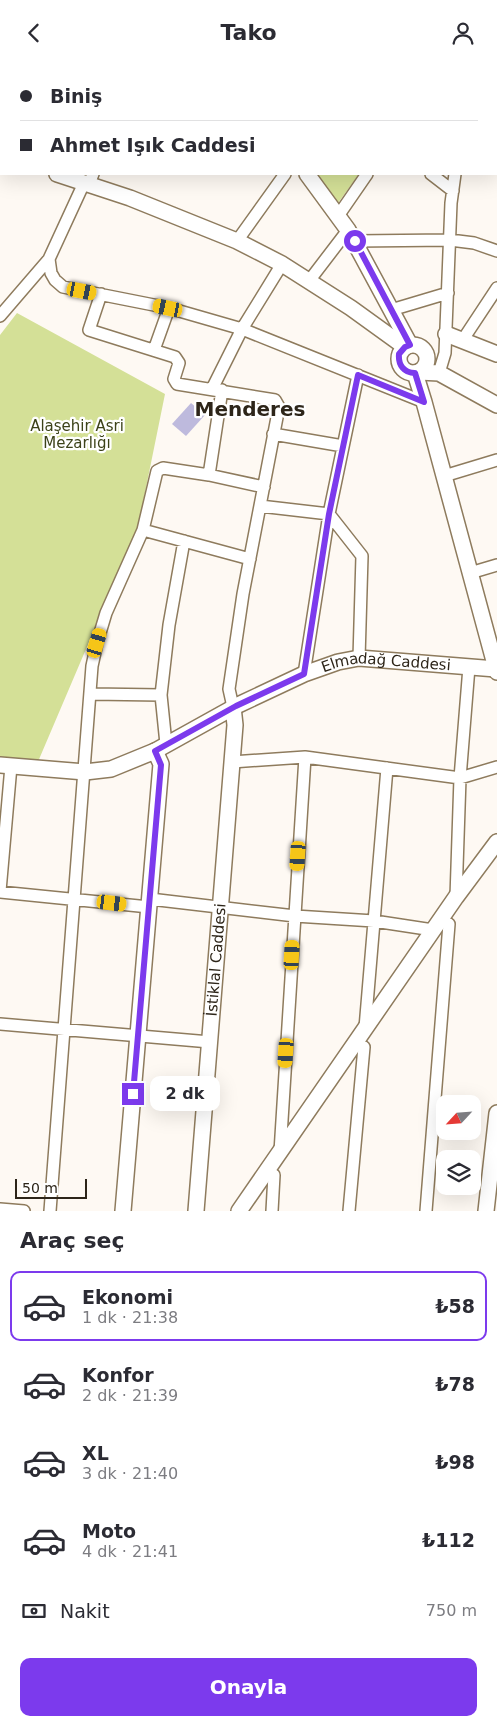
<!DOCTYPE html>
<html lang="tr">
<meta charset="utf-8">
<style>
:root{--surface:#fff;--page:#f2f2f3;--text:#2b2b33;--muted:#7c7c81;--line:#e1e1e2;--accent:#7c3aed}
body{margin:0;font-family:"DejaVu Sans",sans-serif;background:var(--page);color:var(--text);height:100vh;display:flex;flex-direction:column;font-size:19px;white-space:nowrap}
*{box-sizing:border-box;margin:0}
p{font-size:16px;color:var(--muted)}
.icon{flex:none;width:28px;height:28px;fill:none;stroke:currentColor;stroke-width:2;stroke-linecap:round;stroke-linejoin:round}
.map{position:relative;height:1146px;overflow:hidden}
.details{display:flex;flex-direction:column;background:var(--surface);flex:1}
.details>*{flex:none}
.hud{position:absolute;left:0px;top:0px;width:498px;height:110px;box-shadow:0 5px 20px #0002;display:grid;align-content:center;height:110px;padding:0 20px;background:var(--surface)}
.needle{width:32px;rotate:244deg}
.buttons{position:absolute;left:436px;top:1030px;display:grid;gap:10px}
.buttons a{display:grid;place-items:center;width:45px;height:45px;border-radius:10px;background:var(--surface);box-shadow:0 5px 20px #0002;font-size:25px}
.scale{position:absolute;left:15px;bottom:12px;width:72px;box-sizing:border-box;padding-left:5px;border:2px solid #2d2519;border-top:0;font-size:14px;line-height:18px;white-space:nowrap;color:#2d2519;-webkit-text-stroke:4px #fff;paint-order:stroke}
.end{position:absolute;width:22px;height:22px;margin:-11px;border:6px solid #7c3aed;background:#fff;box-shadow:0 0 0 2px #fff}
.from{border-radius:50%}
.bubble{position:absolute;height:35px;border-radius:10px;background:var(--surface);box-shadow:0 5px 20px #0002;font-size:16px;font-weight:600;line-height:35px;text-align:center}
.car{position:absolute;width:15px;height:30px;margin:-15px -8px;border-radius:6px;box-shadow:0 0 4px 1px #0007;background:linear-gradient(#f5c518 24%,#345 0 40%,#f5c518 0 76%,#345 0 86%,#f5c518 0)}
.hud b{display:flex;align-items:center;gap:18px;height:48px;font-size:19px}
.hud b+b{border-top:1px solid var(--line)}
.hud i{width:12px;height:12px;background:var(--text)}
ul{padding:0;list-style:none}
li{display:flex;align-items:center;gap:15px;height:70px;margin:0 10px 8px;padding:0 10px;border:2px solid transparent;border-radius:10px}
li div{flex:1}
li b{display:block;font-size:19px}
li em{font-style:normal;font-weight:600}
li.current{border-color:var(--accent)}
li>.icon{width:45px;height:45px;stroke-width:1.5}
h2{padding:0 20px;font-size:22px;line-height:60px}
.pay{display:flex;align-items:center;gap:12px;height:55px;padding:0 20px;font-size:19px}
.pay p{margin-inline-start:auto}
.primary-button{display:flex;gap:10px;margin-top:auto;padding:10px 20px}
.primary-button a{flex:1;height:58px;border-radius:10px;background:var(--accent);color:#fff;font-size:20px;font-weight:600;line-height:58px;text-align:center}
header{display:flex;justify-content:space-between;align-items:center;height:65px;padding:0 20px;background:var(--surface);font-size:22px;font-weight:600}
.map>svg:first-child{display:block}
.green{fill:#d4e097}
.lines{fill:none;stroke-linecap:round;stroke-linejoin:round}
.stream{stroke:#9ba5b9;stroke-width:3}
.building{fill:#bebadd}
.street-casing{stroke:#8e7b5d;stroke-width:14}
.secondary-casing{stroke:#8e7b5d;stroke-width:18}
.street{stroke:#fff;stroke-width:11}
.secondary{stroke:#fff;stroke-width:15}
.route{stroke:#7c3aed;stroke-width:6}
.labels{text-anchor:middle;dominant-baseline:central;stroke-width:4.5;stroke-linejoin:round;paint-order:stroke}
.park-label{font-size:15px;fill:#3c4219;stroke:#fff}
.street-label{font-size:15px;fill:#2d2519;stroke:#fff}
.district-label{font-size:20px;font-weight:bold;fill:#2d2519;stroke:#fff}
</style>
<header><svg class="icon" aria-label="back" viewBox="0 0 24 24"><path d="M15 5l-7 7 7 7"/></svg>Tako<svg class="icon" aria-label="person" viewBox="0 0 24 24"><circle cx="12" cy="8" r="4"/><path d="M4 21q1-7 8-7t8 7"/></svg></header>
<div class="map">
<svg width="497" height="1146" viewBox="0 0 497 1146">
<rect width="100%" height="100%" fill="#fef9f3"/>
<path class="green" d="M317 109H359L338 138Z
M17 248 165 329 138 462 37 699 0 696V270Z"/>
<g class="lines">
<path class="stream" d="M431 0 432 1
M496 75 497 76"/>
</g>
<path class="building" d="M191 338 205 350 186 371 172 359Z"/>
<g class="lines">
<defs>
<path id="street" d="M67 0 70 1
M332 0 333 1
M404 0 405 1
M477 0V1
M56 1 57 0
M135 1V0
M368 1 369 0
M496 32 497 33
M496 97H497
M431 109 453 126
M84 118 49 194 51 208 55 215 63 222 169 243 242 264 424 337
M89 119 93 109
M338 151 367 109
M237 176 285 109
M355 176 450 175 474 178 497 186
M309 216 348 165
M101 229 89 265 175 292 179 298 174 314 177 319 275 335 279 342 243 529 229 624 233 642
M391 245 448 228
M0 251 49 194
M462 276 497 223
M154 285 169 243
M439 308 445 288 451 138 455 109
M212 324 242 264 282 199
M273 369 343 381
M209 410 222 325
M444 411 497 395
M260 441 329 449 362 491 359 593
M143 465 250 494
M470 508 497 500
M304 609 329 449 358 310
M91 629 161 630
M166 679 161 630 169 560 184 476
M232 697 305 692 460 713 497 702
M0 826 11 701
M0 827 149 842
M456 832 460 713 469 602
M150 834 295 851 374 856 433 865
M0 959 210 977
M365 963 387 703
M280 1087 305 692
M0 1144 24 1146
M50 1146 92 601 97 578 106 548 143 465 157 406 163 403 209 410 264 422
M272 1146 274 1110
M349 1146 364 982
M426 1146 449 859"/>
<g id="secondary">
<path d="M219 0 220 1"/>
<path d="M0 88 1 89"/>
<path d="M57 109 130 133 237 176 282 199 351 243 405 282"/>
<path d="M307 109 348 165 410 280"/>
<path d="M446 269 497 289"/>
<circle cx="413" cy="294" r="14"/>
<path d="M419 307 439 308 497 340"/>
<path d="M415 308 424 337 497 607"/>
<path id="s1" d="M0 700 85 707 111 704 155 686 236 641 304 609 338 597 359 593 496 604"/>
<path d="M123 1146 161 699 155 686"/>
<path id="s2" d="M196 1146 235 660 233 642"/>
<path d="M239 1146 456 832 497 777"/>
<path d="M486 1146 497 1048"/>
</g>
</defs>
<use href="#street" class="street-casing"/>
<use href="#secondary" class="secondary-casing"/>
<use href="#street" class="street"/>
<use href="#secondary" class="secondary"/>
</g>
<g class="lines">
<path class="route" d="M133 1029 161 700 155 686 236 641 304 609 329 449 358 310 424 337 415 308C404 308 398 300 399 289L405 282 410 280 355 176"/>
</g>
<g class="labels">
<g class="park-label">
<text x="77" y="361">Alaşehir Asri<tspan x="77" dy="17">Mezarlığı</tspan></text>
</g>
<g class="street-label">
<text stroke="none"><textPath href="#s1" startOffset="411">Elmadağ Caddesi</textPath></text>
<text stroke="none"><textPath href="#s2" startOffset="252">İstiklal Caddesi</textPath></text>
</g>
<g class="district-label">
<text x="250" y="344">Menderes</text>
</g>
</g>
</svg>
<div class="buttons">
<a><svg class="needle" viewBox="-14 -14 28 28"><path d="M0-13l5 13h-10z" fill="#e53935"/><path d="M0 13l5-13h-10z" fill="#7c7c81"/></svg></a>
<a><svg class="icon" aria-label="layers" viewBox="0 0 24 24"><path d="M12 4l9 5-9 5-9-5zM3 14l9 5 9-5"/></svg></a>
</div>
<div class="scale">50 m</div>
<i class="end from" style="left:355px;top:176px"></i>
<i class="end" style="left:133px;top:1029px"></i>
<div class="bubble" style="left:150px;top:1011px;width:70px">2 dk</div>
<i class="car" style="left:82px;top:226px;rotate:101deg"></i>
<i class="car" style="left:168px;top:243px;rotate:282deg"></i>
<i class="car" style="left:97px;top:578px;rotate:17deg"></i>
<i class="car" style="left:298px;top:791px;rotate:184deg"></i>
<i class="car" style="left:112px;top:838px;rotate:97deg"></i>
<i class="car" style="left:292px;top:890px;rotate:3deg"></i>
<i class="car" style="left:286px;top:988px;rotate:184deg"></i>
<div class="hud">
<b><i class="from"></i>Biniş</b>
<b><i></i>Ahmet Işık Caddesi</b>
</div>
</div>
<section class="details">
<h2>Araç seç</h2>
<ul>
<li class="current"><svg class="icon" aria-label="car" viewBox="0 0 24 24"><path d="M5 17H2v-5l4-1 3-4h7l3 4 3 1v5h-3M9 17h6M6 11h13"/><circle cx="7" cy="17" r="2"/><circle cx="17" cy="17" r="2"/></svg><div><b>Ekonomi</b><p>1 dk · 21:38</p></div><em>₺58</em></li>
<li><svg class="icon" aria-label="car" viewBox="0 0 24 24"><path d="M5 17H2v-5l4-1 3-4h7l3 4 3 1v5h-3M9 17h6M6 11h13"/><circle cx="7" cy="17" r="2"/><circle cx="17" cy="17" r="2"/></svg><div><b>Konfor</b><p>2 dk · 21:39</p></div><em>₺78</em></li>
<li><svg class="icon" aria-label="car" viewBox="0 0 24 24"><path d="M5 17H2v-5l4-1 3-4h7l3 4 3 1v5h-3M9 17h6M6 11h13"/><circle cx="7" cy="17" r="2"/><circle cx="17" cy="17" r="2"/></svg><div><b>XL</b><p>3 dk · 21:40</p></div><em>₺98</em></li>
<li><svg class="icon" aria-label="car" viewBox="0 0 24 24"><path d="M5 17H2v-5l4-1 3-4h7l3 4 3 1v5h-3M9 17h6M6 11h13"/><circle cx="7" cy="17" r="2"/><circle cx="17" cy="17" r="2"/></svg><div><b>Moto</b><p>4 dk · 21:41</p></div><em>₺112</em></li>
</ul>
<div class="pay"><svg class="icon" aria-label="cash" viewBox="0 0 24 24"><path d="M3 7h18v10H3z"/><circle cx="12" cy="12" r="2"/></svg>Nakit<p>750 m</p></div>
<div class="primary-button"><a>Onayla</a></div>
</section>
